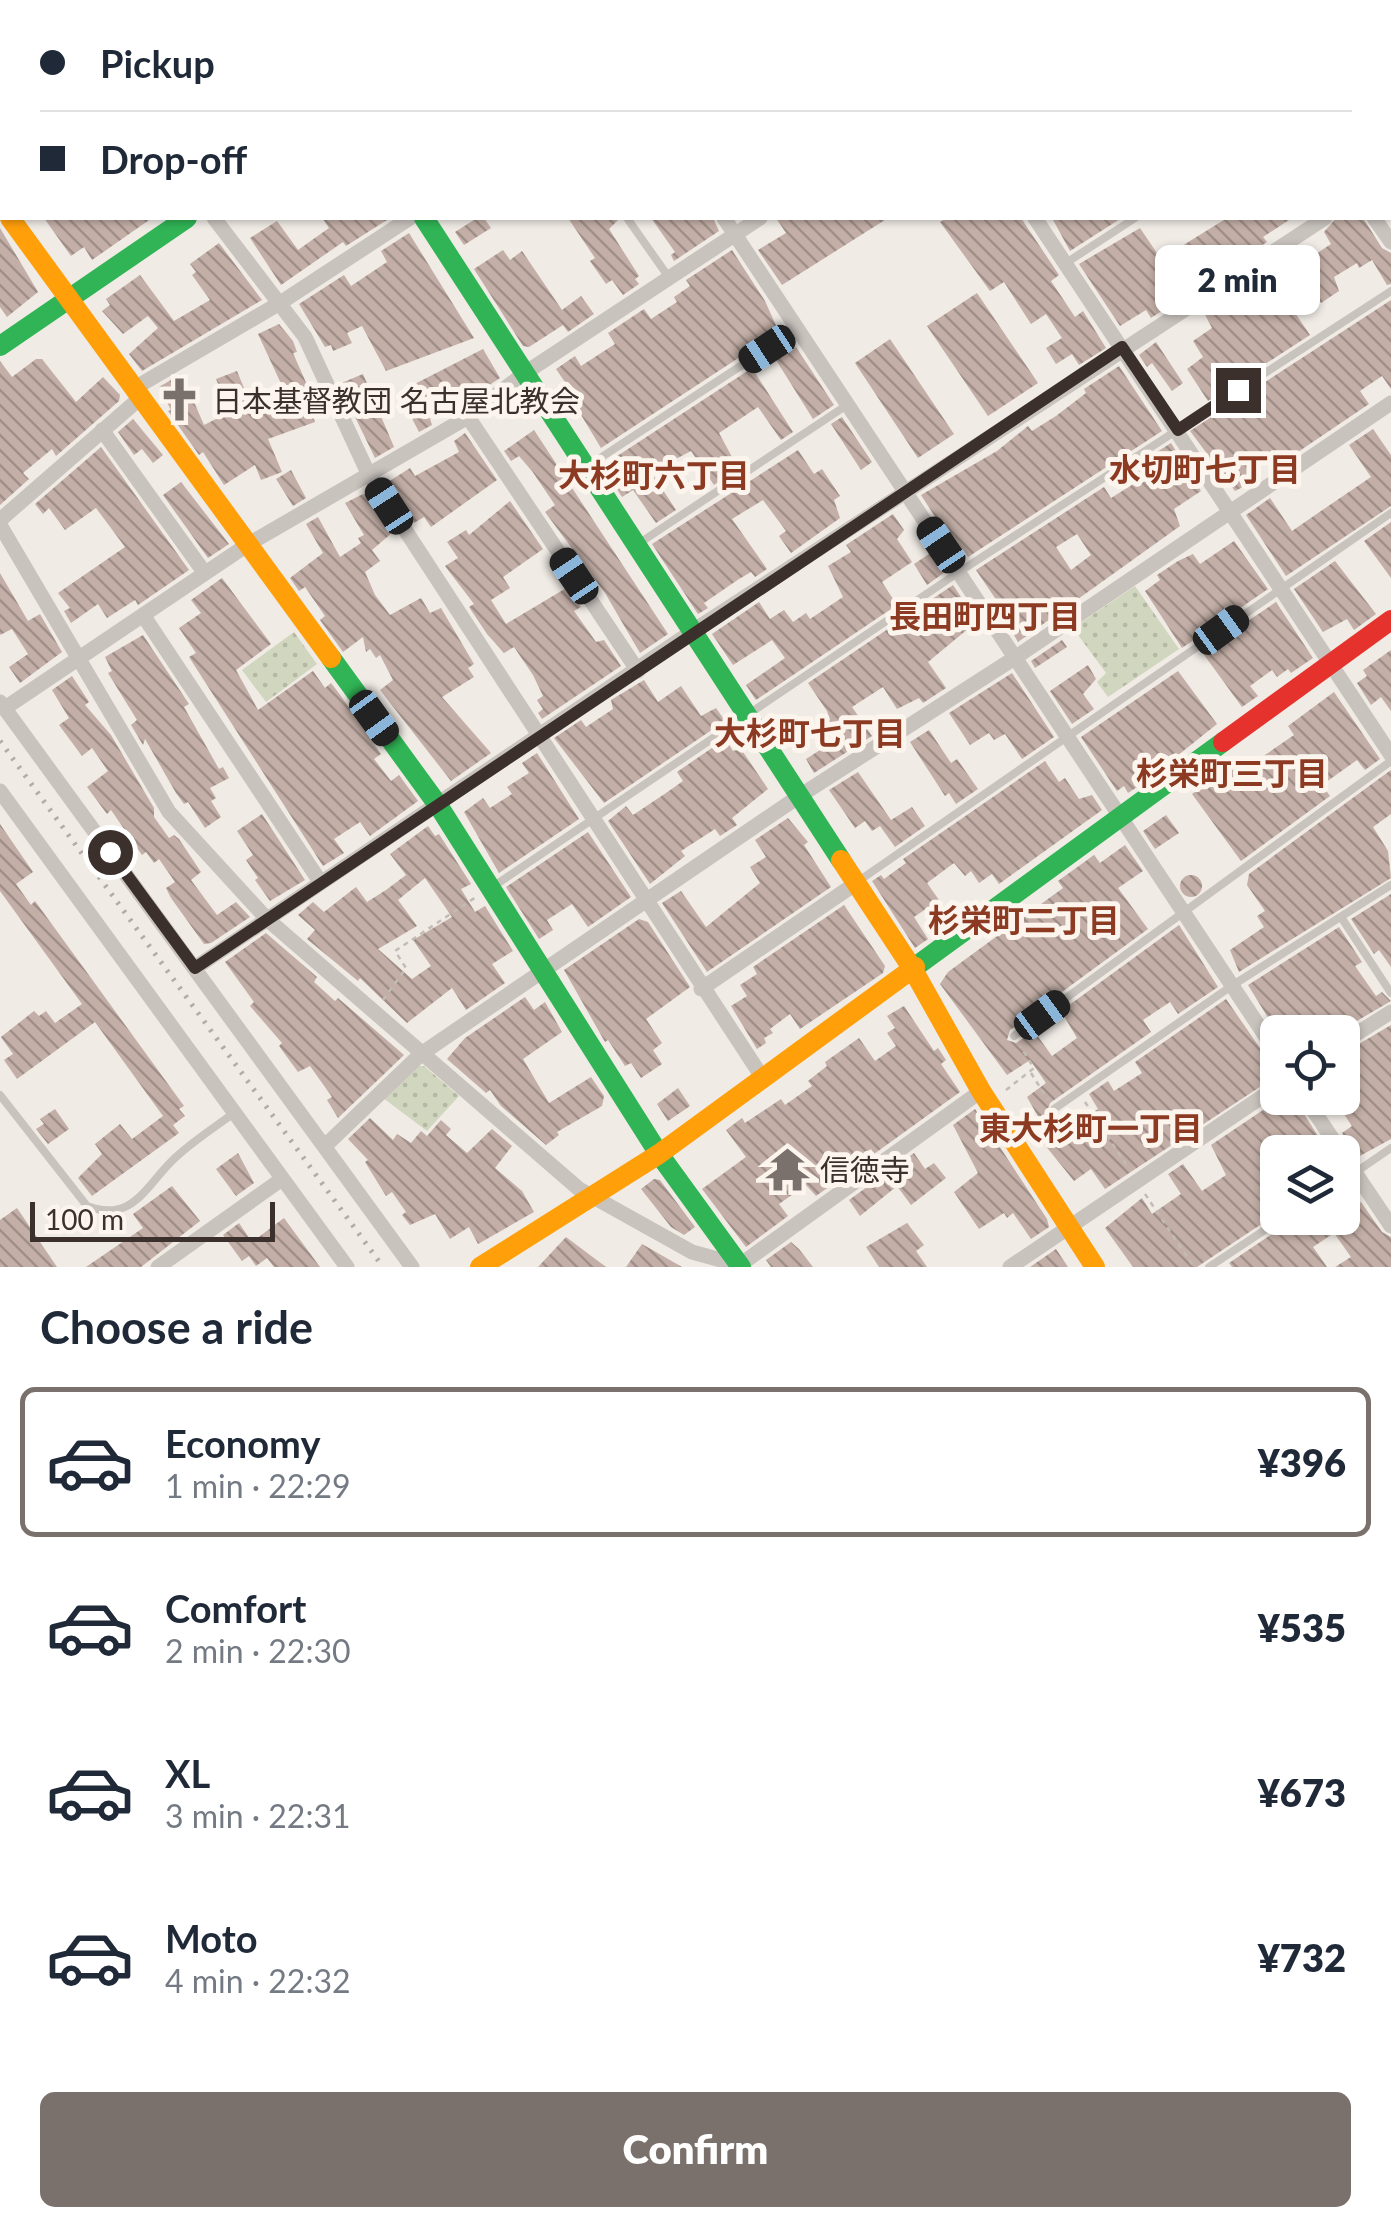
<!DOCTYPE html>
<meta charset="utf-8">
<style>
:root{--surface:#fff;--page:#f2f2f3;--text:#1f2937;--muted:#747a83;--line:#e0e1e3;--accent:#7a716c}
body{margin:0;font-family:Lato,"Noto Sans JP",sans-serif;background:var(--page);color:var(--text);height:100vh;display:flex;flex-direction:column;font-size:38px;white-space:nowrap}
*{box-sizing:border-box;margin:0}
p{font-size:32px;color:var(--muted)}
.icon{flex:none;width:55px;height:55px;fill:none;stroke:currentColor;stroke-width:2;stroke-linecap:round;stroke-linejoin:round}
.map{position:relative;height:1267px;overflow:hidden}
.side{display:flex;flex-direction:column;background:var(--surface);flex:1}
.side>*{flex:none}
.hud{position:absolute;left:0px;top:0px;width:1392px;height:220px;box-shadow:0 2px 8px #0004;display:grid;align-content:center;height:220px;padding:0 40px;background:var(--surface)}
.controls{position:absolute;left:1260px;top:1015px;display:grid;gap:20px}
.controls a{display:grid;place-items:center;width:100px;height:100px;border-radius:15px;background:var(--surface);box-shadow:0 2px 8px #0004;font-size:50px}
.scale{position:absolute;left:30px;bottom:25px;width:245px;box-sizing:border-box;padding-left:10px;border:5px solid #3b302b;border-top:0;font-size:28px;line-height:35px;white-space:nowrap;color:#3b302b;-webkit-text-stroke:8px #fbf5ee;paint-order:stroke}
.end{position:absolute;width:45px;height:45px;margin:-22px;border:12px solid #3b302b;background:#fff;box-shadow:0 0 0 5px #fff}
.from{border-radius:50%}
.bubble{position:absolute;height:70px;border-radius:15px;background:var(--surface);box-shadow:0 2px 8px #0004;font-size:32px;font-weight:800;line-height:70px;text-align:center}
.car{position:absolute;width:30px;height:60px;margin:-30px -15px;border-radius:12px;box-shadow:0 0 8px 2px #0007;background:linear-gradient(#222 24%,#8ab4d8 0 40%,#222 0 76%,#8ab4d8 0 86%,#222 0)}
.hud b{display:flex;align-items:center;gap:35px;height:95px;font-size:38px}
.hud b+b{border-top:2px solid var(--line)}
.hud i{width:25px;height:25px;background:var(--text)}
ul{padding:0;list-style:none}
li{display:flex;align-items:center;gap:30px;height:150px;margin:0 20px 15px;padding:0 20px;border:5px solid transparent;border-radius:15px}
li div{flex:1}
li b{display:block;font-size:38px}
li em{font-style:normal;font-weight:800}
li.active{border-color:var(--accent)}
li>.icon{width:90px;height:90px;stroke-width:1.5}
h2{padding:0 40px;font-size:45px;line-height:120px}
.primary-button{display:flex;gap:20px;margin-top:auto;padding:20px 40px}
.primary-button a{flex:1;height:115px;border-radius:15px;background:var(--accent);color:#fff;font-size:40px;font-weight:800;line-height:115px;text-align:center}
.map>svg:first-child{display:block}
.grass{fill:url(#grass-dots)}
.building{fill:url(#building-back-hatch);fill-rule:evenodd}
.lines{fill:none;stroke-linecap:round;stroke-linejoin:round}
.path{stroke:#c2bbb6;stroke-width:2.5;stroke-dasharray:5 5;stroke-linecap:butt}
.lane{stroke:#c9c3be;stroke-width:8}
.street{stroke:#c9c3be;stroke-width:15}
.fast{stroke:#30b455;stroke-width:20}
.slow{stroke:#ff9f0a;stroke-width:20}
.jam{stroke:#e5322d;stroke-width:20}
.rail{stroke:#b1aca8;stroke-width:5;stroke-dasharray:2.5 8;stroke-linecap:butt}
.route{stroke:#3b302b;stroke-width:12}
.labels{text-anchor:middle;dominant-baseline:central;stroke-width:10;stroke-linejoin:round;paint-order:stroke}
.poi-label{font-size:30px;fill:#3b302b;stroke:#fbf5ee;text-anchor:start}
.neighbourhood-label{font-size:32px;font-weight:bold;fill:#8c3b22;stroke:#fbf5ee}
</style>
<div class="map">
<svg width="1391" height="1267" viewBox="0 0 1391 1267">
<defs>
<pattern id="grass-dots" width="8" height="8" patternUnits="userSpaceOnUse" patternTransform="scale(2.5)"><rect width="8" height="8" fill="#d1d6bf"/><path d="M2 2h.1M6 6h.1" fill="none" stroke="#b4b8a4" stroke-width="1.8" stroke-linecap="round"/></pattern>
<pattern id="building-back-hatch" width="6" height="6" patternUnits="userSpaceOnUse" patternTransform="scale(2.5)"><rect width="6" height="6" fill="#c3afa7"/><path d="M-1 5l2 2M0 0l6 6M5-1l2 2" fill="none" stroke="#a08f88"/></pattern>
</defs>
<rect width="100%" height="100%" fill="#f0ebe5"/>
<path class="grass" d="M1135 586 1179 649 1108 697 1097 682 1106 673 1073 628Z
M294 632 317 664 266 702 242 670Z
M416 1066H424L459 1096 427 1131 383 1098Z"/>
<path class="building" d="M44 218H152L92 260 84 247 71 256Z
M322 218H390L346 246 343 242 281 285 250 238 277 221 298 250 329 228Z
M477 218H484L491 228 464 245 455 232Z
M568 218H620L609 229 639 276 635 279 639 284 623 295 612 280 606 284 590 261 595 258Z
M651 218H713L719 231 674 261 671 255 675 252Z
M776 218H888L782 285 758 250 786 233Z
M947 218H1021L1059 275 1051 281 1075 317 1083 311 1106 348 1079 365 1072 354 1056 364 1046 348 1062 338 1046 314 1031 324 1004 282 990 291 940 222Z
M1052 218H1120V219L1070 251Z
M1227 218H1292L1263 237 1267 242 1151 318 1146 310 1120 326 1079 264 1140 228 1161 259Z
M1336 218H1363L1382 248 1391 253V284L1387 285 1372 260 1359 268 1357 263 1334 277 1339 291 1321 303 1296 267 1331 244 1324 232Z
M0 228 38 292 7 317 0 307Z
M409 233 474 338 386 371 362 326 347 333 352 343 333 351 331 345 325 347 299 304 344 275 351 286 387 262 381 251Z
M219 243 262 300 142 371 129 354 158 328 148 316 123 334 102 311 110 305 106 299 140 275 174 321 210 300 192 275 196 272 190 264Z
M503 250 510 260 522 251 562 310 581 296 594 314 568 332 563 325 529 347 523 346 474 269Z
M732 250 765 301 779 332 765 341 761 335 740 349 743 355 601 448 569 395 563 398 556 388 565 382 556 369 575 356 581 366 615 344 608 333 644 309 651 319 677 302 674 297 690 286 686 280Z
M1281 260 1296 281 1281 292 1310 335 1208 401 1187 369 1203 357 1193 341 1212 328 1203 311Z
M977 293 1038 383 988 416 927 326Z
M1391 300V389L1382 376 1360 391 1369 404 1295 454 1283 459 1279 453 1256 468 1260 478 1235 491 1190 431Z
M279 324 293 341 297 352 293 353 319 412 312 414 315 422 268 439 282 472 261 480 255 465 224 485 203 452 199 455 168 411 171 410 159 387 181 374 186 387 196 388 194 402 204 425 230 412 216 379 237 371 255 415 290 403 258 334Z
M890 339 954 434 918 458 855 363Z
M1156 342 1183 383 1172 391 1152 363 1147 367 1139 355Z
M787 345 791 350 796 347 834 405 813 419 776 360 774 353Z
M483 349 500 378 467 400 462 393 427 409 432 425 419 432 402 399 407 397 403 390Z
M36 359H42L76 402 103 377 120 395 119 401 56 456 52 449 23 473 29 479 0 505V361L12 377Z
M1119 366 1162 431 968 557 963 549 958 552 921 495 997 451 1028 426 1032 431 1056 416 1086 393 1084 389Z
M752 368 793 432 781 440 758 407 719 433 738 468 714 485 691 451 674 460 653 475 676 510 656 523 633 490 622 497 602 466Z
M363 374 394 447 375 458 339 384Z
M842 417 872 462 861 470 831 424Z
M133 419 163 455 153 463 142 449 134 455 118 432Z
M1373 429 1391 455V506L1286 576 1246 515 1270 498 1292 531 1321 511 1371 477 1349 445Z
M534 430 668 634 640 653 605 593 545 512 555 505 532 471 519 456 511 461 504 451Z
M465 433 497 480 431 527 424 517 414 523 388 482 410 468 415 476 459 452 454 441Z
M1171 443 1201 491 1174 509 1180 526 1018 642 1014 635 1018 632 976 570 1104 487 1111 498 1140 480 1132 468ZM1077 534 1091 555 1071 570 1056 547Z
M101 447 189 570 138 605 135 600 107 618 98 604 71 623 64 611 70 608 58 593 125 547 96 508 65 530 49 508 43 514 35 504Z
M798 450 814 474 822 469 840 496 834 500 840 518 791 553 779 536 786 531 763 500 732 519 767 569 755 577 751 572 739 579 704 603 708 608 698 614 652 544Z
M291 470 306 498 293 506 276 479Z
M181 482 229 544 208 558 163 495Z
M363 494H368L393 532 372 550 380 561 365 572 375 595 390 615 421 598 430 613 441 608 474 664 468 668 474 677 442 697 491 753 451 781 380 690 393 680 380 655 376 658 370 649 366 652 363 637 343 652 320 620 325 616 305 587 299 591 290 578 323 553 306 524 318 517 340 557 361 543 358 538 364 535 345 503Z
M510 501 543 549 503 577 510 588 491 600 506 624 568 587 581 607 574 611 596 642 604 640 621 666 542 719 538 713 543 709 537 700 543 696 533 675 514 647 504 653 487 634 469 607 474 604 445 566 458 558 447 542 466 530 469 535Z
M893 514 904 530 897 539 912 562 882 582 897 605 756 700 746 685 785 658 772 640 733 665 712 634 759 602 770 619 784 610 793 622 806 613 810 619 843 597 828 566 851 552 846 545Z
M1391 522V578L1364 541Z
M1234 541 1268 589 1182 648 1145 591 1160 580 1157 575 1178 561 1193 554 1200 564Z
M932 552 945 572 927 585 914 564Z
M1335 561 1376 614 1354 630 1347 619 1323 632 1294 589Z
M0 573 28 621 40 614 62 652 20 683 9 667 28 654 12 629 0 635Z
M222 578 271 644 236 670 258 710 313 671 325 688 331 683 341 696 381 754 374 759 391 781 399 775 418 801 370 836 360 822 334 839 344 853 323 866 189 657 196 653 179 628 201 613 191 600Z
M953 585 965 603 956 609 969 628 928 662 946 688 923 703 919 698 897 709 883 687 852 707 872 736 814 773 806 759 834 741 824 726 830 720 827 711 808 683Z
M1276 602 1313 658 1291 673 1288 669 1277 677 1272 670 1250 686 1258 696 1242 707 1202 652Z
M143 635 189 704 184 707 219 769 223 767 229 778 210 788 216 798 211 801 221 817 205 828 188 802 184 804 176 793 145 739 143 745 131 725 137 720 108 673 112 671 105 657Z
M1062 640 1067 647 1035 668 1031 661Z
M1391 650V711L1381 697 1371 705 1357 683 1367 676 1363 670Z
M1088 665 1096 679 1083 694 1094 709 1072 724 1050 691Z
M1178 671 1217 724 1162 768 1159 763 1136 779 1140 785 1128 793 1124 786 1117 791 1081 737Z
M1012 673 1054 737 1022 759 1005 734 994 740 989 733 970 745 949 713Z
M72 676 89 702 85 705 111 735 154 808V817L169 838 174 835 179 839 201 872 191 880 217 915 236 902 250 917 211 943 204 944 171 898 166 888 175 882 159 859 154 863 146 852 142 855 111 810 107 814 87 787 108 771 92 748 82 756 59 725 69 718 52 690Z
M644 680 658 702 681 686 701 716 716 708 725 721 604 803 554 738 581 720 586 727 613 709 611 700Z
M1334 692 1380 759 1365 770 1357 760 1322 785 1330 796 1241 861 1192 794 1246 756 1252 764 1294 735 1288 726Z
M929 730 951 763 957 759 978 789 956 804 949 793 945 796 910 742Z
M725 739 733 751 741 749 768 789 732 818 737 825 720 836 715 829 681 851 685 856 650 884 608 821 626 806 633 815 666 793 683 781 677 772Z
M537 753 579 819 499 873 464 812 483 798 490 808 512 794 507 787 529 773 522 763Z
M1045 761 1059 782 1065 778 1079 799 1092 795 1102 810 999 884 992 874 979 883 971 871 965 876 954 863 927 883 939 900 914 917 928 939 915 948 872 881 881 875 884 879 906 863 903 859Z
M1391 770V814L1373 827 1388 851 1391 878 1239 972 1230 950 1264 927 1257 916 1265 911 1247 885 1249 874Z
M858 772 891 820 912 807 925 826 895 847 880 826 872 831 865 821 855 828 829 790Z
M262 814 305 880 270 901 255 880 258 878 246 860 253 855 237 831Z
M1166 815 1179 833 1155 849 1143 831Z
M788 818 808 842 804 845 831 887 707 972 662 903 681 891 706 927 760 883 750 867 766 857 755 840Z
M0 824 33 872 16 884 31 905 35 901 184 1106 179 1109 185 1116 173 1125 179 1133 92 1196 78 1178 102 1154 95 1144 120 1124 132 1139 163 1116 95 1022 17 1079 4 1060 13 1054 1 1037 34 1011 39 1016 46 1011 55 1023 82 1004 0 891Z
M428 826 435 836 439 834 471 884 461 889 475 912 485 906 513 951 492 964 505 983 466 1010 452 988 407 1023 360 978 358 981 307 939 315 930 298 915 313 902 324 912 356 887 367 902 386 890 406 875 390 854ZM425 878 452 917 413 940 431 966 412 979 378 949 417 926 398 900Z
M588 832 631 897 588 927 572 904 547 920 553 930 539 939 506 887Z
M1125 845 1143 871 1118 888 1148 929 1010 1030 1007 1040 1016 1043 1034 1031 1052 1056 1077 1038 1061 1011 1179 925 1218 987 1178 1014 1170 1002 1143 1020 1151 1032 1050 1103 1047 1112 1065 1131 1098 1109 1089 1094 1108 1081 1114 1091 1142 1073 1135 1062 1226 999 1269 1061 1278 1066V1075L1105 1189 1091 1169 1074 1181 1040 1139 1048 1134 1027 1097 1046 1083 1030 1060 1007 1075 940 984 948 972 1063 888 1058 881 1094 855 1100 863Z
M1180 886a11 11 0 1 1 22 0a11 11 0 1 1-22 0Z
M1391 894V967L1379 950 1374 954 1351 919Z
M844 905 885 966 883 973 800 1029 790 1014 770 1029 773 1033 764 1038 766 1043 757 1049 731 1006 747 996 740 985 757 974 753 967Z
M639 919 648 922 690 987 646 1019 662 1043 653 1050 662 1064 641 1078 631 1063 625 1066 608 1040 605 1042 564 970Z
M1339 927 1362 962 1355 966 1376 996 1382 992 1391 1001 1338 1032 1278 1034 1248 985Z
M266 933 317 977 314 982 335 1001 338 998 404 1055 338 1118 327 1100 332 1097 310 1066 298 1072 279 1046 282 1043 250 1006 254 1002 225 962Z
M525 997 534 1010 545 1002 562 1032 523 1059 549 1103 591 1077 604 1096 602 1106 557 1132 559 1135 546 1145 501 1106 490 1090 486 1093 447 1059 465 1038Z
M904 1006 934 1051 938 1048 946 1060 941 1064 960 1092 874 1154 871 1149 849 1164 851 1171 816 1196 806 1185 779 1204 788 1216 746 1247 702 1189 746 1157 726 1130 742 1118 745 1123 781 1099 785 1105 812 1086 808 1081 827 1066 825 1062 859 1038 875 1061 896 1046 887 1033 895 1028 887 1016Z
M1391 1025V1139L1358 1157 1342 1133 1352 1126 1333 1098H1342V1087L1348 1083 1342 1075V1054Z
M678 1088 690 1106 668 1121 657 1104Z
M1281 1098H1294L1328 1152H1278V1213L1197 1267H1133L1105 1228 1142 1198 1152 1214 1181 1194 1168 1174 1183 1164 1202 1191 1226 1175 1211 1145Z
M55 1109 69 1129 48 1144 36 1129 44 1124 40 1119Z
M975 1109 1047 1219 1049 1227 1031 1239 1013 1213 1007 1218 1004 1213 979 1229 954 1192 978 1173 953 1125Z
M370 1118 393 1140 397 1134 411 1143 421 1131 427 1136 441 1120 451 1129 446 1135 467 1153 492 1129 512 1146 495 1168 522 1191 534 1212 478 1244 469 1227 450 1239 435 1214 410 1225 402 1215 406 1212 392 1192 386 1196 365 1162 368 1160 348 1139Z
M238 1153 254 1183 236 1196 216 1169Z
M914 1153 925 1169 934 1163 946 1178 911 1205 897 1186 860 1216 849 1200Z
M654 1179 660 1180 695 1227 684 1235 671 1227 641 1189Z
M172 1186 200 1221 141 1267H86L143 1228 133 1214Z
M1361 1202 1382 1232 1391 1237V1267H1335L1351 1257 1334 1233 1313 1247 1327 1267H1232L1229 1263 1287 1224 1290 1218H1342Z
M17 1208 57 1267H0V1220Z
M284 1218 320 1267H274L267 1258 256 1266 249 1256 242 1261 223 1235 239 1223 252 1242Z
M907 1223 924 1245 916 1251 927 1267H879L866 1247Z
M566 1237 606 1267H538Z
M791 1242 799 1249 813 1267H771L766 1260Z
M642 1244 682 1267H626Z
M1056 1249 1068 1267H1030Z"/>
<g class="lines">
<path class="path" d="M383 1000 406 968 395 951 476 897
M1031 1073 1048 1100
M1006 1090 1034 1068 1020 1046
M1085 1102 1127 1166
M1145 1194 1194 1267"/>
<path class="lane" d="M1345 0 1347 2
M292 2 296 0
M715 2 719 0
M1390 69 1391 70
M627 218 670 279
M1066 263 1135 218
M588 466 797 329
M638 544 847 405
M860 880 1391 513
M494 886 959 572 1391 291
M1341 917 1391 993
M1014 1036 1391 761
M0 1095 87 1206C134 1224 147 1183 176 1157 193 1141 215 1127 234 1113
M1054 1109 1233 985 1391 885
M1356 1172 1391 1148
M1209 1267 1283 1218"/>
<path class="street" d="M44 0 46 2
M577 0 578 2
M890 0 892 2
M1229 0 1231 2
M114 2 117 0
M518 2 522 0
M1087 2 1091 0
M0 91 2 89
M1390 175 1391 174
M0 207 2 206
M214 218 305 337 368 473 762 1077
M724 218 1278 1055
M1035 218 1391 755
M1374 218 1391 242
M133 389 280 303 410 218
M468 417 638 671
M102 430 204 572
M0 520 139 399
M0 525 169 812 267 919 579 1189 692 1252 739 1265
M143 615 321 883
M0 702 412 1267
M5 708 247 545 468 417 525 373 760 218
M0 791 347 1267
M195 968 693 631 1325 218
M701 989 855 884
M1342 1043 1391 1012
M1305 1098 1391 1226
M325 1146 421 1054 798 797 1016 657 1391 403
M158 1267 282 1179
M737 1267 981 1091
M1010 1267 1278 1086"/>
<path class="fast" d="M424 218 841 860
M0 346 187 218
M331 658 438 805 659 1154 741 1267
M915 967 1223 742"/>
<path class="slow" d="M275 0 277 2
M10 218 331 658
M841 860 912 968 981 1091 1095 1267
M480 1267 659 1154 915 967"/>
<path class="jam" d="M1223 742 1391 620"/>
<path class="rail" d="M0 741 383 1267"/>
</g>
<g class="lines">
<path class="route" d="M110 852 195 968 1122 347 1178 430 1238 390"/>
</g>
<defs>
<symbol id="church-bare" viewBox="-9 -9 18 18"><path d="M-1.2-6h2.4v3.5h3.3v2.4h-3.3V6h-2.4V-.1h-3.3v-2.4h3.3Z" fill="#7a716c" stroke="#fbf5ee" stroke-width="2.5" paint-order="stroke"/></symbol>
<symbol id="temple-bare" viewBox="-9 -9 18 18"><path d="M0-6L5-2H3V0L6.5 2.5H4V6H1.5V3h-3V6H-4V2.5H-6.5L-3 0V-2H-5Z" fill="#7a716c" stroke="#fbf5ee" stroke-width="2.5" paint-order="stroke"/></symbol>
</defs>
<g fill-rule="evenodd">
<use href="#church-bare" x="148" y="368" width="63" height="63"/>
<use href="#temple-bare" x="756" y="1138" width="63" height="63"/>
</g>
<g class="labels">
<g class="poi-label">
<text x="212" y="400">日本基督教団 名古屋北教会</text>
<text x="820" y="1169">信徳寺</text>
</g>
<g class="neighbourhood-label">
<text x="1205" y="468">水切町七丁目</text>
<text x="654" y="474">大杉町六丁目</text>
<text x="985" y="615">長田町四丁目</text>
<text x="810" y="732">大杉町七丁目</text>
<text x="1232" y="772">杉栄町三丁目</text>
<text x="1024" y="919">杉栄町二丁目</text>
<text x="1091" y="1127">東大杉町一丁目</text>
</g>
</g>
</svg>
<div class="controls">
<a><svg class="icon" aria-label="locate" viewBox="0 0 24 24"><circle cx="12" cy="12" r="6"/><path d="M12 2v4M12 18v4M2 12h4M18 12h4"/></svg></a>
<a><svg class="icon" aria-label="layers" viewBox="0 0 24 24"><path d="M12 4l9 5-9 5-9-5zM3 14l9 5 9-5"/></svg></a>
</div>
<div class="scale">100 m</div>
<i class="end from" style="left:110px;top:852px"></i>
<i class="end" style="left:1238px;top:390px"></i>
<div class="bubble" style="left:1155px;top:245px;width:165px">2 min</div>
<i class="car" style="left:767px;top:349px;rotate:237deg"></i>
<i class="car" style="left:389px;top:506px;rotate:327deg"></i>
<i class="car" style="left:941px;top:545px;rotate:326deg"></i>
<i class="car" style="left:574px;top:576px;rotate:326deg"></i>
<i class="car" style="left:1221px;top:630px;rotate:54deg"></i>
<i class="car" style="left:374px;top:718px;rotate:144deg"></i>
<i class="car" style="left:1042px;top:1015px;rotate:54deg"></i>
<div class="hud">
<b><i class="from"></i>Pickup</b>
<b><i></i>Drop-off</b>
</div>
</div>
<section class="side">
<h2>Choose a ride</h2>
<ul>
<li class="active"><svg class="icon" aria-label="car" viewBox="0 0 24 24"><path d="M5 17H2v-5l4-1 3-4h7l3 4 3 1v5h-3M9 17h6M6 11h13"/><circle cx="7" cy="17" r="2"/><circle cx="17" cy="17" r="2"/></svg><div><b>Economy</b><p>1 min · 22:29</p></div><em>¥396</em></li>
<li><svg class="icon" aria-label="car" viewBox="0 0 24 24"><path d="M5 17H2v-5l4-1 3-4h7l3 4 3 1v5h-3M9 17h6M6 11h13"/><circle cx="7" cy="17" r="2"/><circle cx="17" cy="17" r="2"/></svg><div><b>Comfort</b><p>2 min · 22:30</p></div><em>¥535</em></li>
<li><svg class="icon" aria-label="car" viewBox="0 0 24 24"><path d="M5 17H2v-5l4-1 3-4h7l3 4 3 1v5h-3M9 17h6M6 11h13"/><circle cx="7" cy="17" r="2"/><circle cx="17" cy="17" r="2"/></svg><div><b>XL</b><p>3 min · 22:31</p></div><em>¥673</em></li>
<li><svg class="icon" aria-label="car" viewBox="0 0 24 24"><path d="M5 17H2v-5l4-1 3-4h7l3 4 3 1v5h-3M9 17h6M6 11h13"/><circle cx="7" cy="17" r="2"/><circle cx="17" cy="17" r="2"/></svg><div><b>Moto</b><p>4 min · 22:32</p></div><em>¥732</em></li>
</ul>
<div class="primary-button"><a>Confirm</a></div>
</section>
